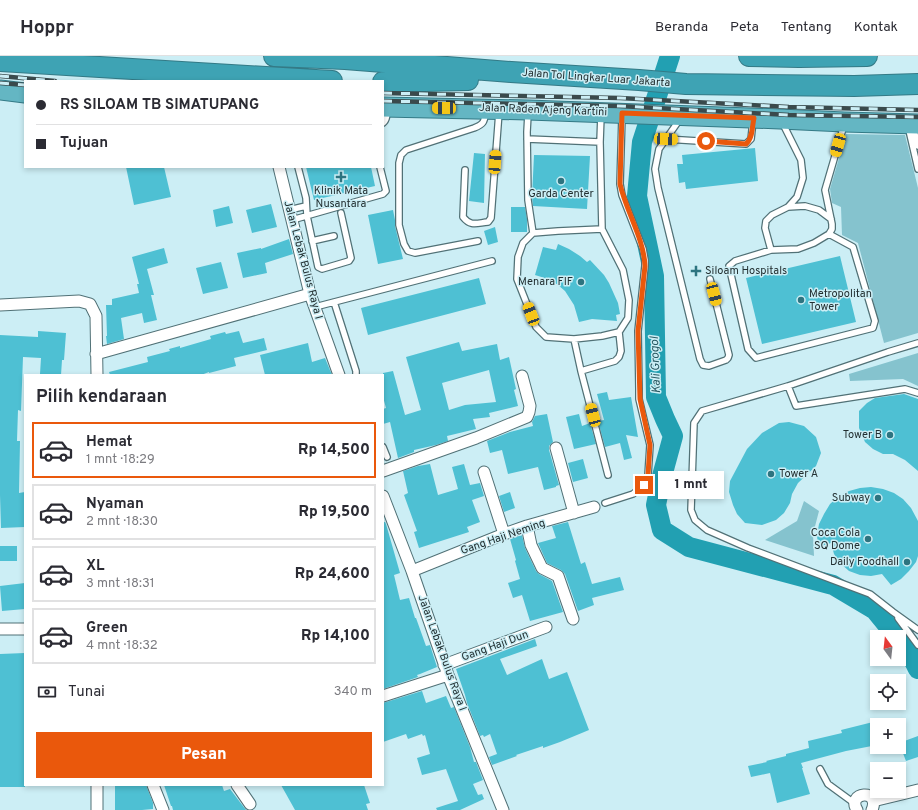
<!DOCTYPE html>
<html lang="id">
<meta charset="utf-8">
<style>
:root{--surface:#fff;--page:#f2f2f3;--text:#2b2b33;--muted:#7c7c81;--line:#e1e1e2;--accent:#ea580c}
body{margin:0;font-family:Overpass,sans-serif;background:var(--page);color:var(--text);height:100vh;display:flex;flex-direction:column;font-size:15px;white-space:nowrap}
*{box-sizing:border-box;margin:0}
p{font-size:13px;color:var(--muted)}
.icon{flex:none;width:22px;height:22px;fill:none;stroke:currentColor;stroke-width:2;stroke-linecap:round;stroke-linejoin:round}
.map{position:relative;flex:1;overflow:hidden}
.details{position:absolute;left:24px;top:318px;width:360px;height:412px;display:flex;flex-direction:column;background:var(--surface);border-radius:0px;box-shadow:0 2px 6px #0003}
.details>*{flex:none}
.hud{position:absolute;left:24px;top:24px;width:360px;height:88px;border-radius:0px;box-shadow:0 2px 6px #0003;display:grid;align-content:center;height:88px;padding:0 12px;background:var(--surface)}
.needle{width:26px;rotate:345deg}
.controls{position:absolute;left:870px;top:574px;display:grid;gap:8px}
.controls a{display:grid;place-items:center;width:36px;height:36px;border-radius:0px;background:var(--surface);box-shadow:0 2px 6px #0003;font-size:20px}
.end{position:absolute;width:18px;height:18px;margin:-9px;border:5px solid #ea580c;background:#fff;box-shadow:0 0 0 2px #fff}
.from{border-radius:50%}
.bubble{position:absolute;height:28px;border-radius:0px;background:var(--surface);box-shadow:0 2px 6px #0003;font-size:13px;font-weight:800;line-height:28px;text-align:center}
.car{position:absolute;width:12px;height:24px;margin:-12px -6px;border-radius:5px;box-shadow:0 0 3px 1px #0007;background:linear-gradient(#f5c518 24%,#345 0 40%,#f5c518 0 76%,#345 0 86%,#f5c518 0)}
.hud b{display:flex;align-items:center;gap:14px;height:38px;font-size:15px}
.hud b+b{border-top:1px solid var(--line)}
.hud i{width:10px;height:10px;background:var(--text)}
ul{padding:0;list-style:none}
li{display:flex;align-items:center;gap:12px;height:56px;margin:0 8px 6px;padding:0 4px;border:2px solid var(--line);border-radius:0px}
li div{flex:1}
li b{display:block;font-size:15px}
li em{font-style:normal;font-weight:800}
li.on{border-color:var(--accent)}
li>.icon{width:36px;height:36px;stroke-width:1.5}
h2{padding:0 12px;font-size:18px;line-height:48px}
.pay{display:flex;align-items:center;gap:10px;height:44px;padding:0 12px;font-size:15px}
.pay p{margin-inline-start:auto}
.button{display:flex;gap:8px;margin-top:auto;padding:8px 12px}
.button a{flex:1;height:46px;border-radius:0px;background:var(--accent);color:#fff;font-size:16px;font-weight:800;line-height:46px;text-align:center}
header{display:flex;align-items:center;gap:24px;box-sizing:border-box;height:56px;padding:0 20px;background:var(--surface);border-bottom:1px solid var(--line)}
header strong{font-size:19px}
nav{display:flex;gap:22px;margin-inline-start:auto;font-size:14px}
.map>svg:first-child{display:block}
.green{fill:#85c3ce}
.lines{fill:none;stroke-linecap:round;stroke-linejoin:round}
.river{stroke:#22a0b2;stroke-width:20}
.building{fill:#4ec0d3;fill-rule:evenodd}
.service-casing{stroke:#517176;stroke-width:8}
.minor-casing{stroke:#517176;stroke-width:13}
.trunk-casing{stroke:#347a86;stroke-width:21}
.motorway-casing{stroke:#347a86;stroke-width:22}
.service{stroke:#fff;stroke-width:5.5}
.minor{stroke:#fff;stroke-width:11}
.trunk{stroke:#64b6c3;stroke-width:19}
.motorway{stroke:#3ea3b4;stroke-width:20}
.rail-casing{stroke:#3a4a4c;stroke-width:4.5}
.rail{stroke:#cceef5;stroke-width:3;stroke-dasharray:9;stroke-linecap:butt}
.route{stroke:#ea580c;stroke-width:5}
.poi-dot{fill:#2d7480;stroke:#cceef5;stroke-width:1.5}
.labels{text-anchor:middle;dominant-baseline:central;stroke-width:3;stroke-linejoin:round;paint-order:stroke}
.street-label{font-size:11px;fill:#222f31;stroke:#cceef5}
.poi-label{font-size:11px;fill:#222f31;stroke:#cceef5;text-anchor:end}
.water-label{font-size:12px;font-style:italic;fill:#285861;stroke:#cceef5}
</style>
<header>
<strong>Hoppr</strong>
<nav><a>Beranda</a><a>Peta</a><a>Tentang</a><a>Kontak</a></nav>
</header>
<div class="map">
<svg width="918" height="754" viewBox="0 0 918 754">
<rect width="100%" height="100%" fill="#cceef5"/>
<path class="green" d="M846 78 905 79 918 132V277L884 287 858 187 842 179 841 151 832 147 830 133Z
M918 297V330L903 323 850 325 849 318Z
M804 445 819 455 813 478 814 500 765 484 797 465Z"/>
<g class="lines">
<path class="river" d="M670 0 642 86 637 140 654 220 656 341 665 363 673 380 661 424 656 449 662 474 689 491 833 529 875 554 897 581
M899 583 910 597 918 613"/>
</g>
<path class="building" d="M755 92 758 125 686 133 685 126 679 127 677 108H683L682 99Z
M474 97 485 98 484 147 469 145Z
M534 99 590 100 587 153 533 150 532 141Z
M126 111H164L171 141 134 149Z
M306 111H371L375 130 314 144Z
M271 148 277 171 252 177 246 154Z
M229 150 233 167 216 171 213 154Z
M511 151H525L527 163V176H511Z
M393 154 395 164V170L403 203 378 208 368 159Z
M495 171 498 186 488 189 484 175Z
M289 183 293 198 265 207 267 217 243 222 237 197 261 192V193Z
M558 188 569 193 580 200 587 206 590 204 604 219 609 227 618 247 620 258 616 259 617 265 592 263 579 266 574 249 565 235 558 229 551 224 535 219 543 191 556 194Z
M164 192 168 207 147 213 154 239H151L157 264 144 267 142 257 121 262 124 283 107 288 106 280H107L106 249H112V243L139 237 137 228H139L132 201Z
M840 200 856 266 762 288 746 222Z
M221 206 228 232 203 238 196 212Z
M479 222 486 248 368 279 361 252Z
M38 275 66 277 64 304H62L61 319H53L40 318 41 302 23 301 21 355 18 354 17 385H20L19 437 25 436V471L1 472 0 439V279L38 281Z
M239 275 243 287 264 282 267 294 234 302 236 310 209 317V316L201 319H110L109 316 148 306 147 301 170 295 169 293 180 290V292L211 283 210 280 225 276 226 278Z
M459 286 462 295 497 288 500 304 509 301 516 333 514 334 518 350 489 357 490 361 473 363 476 373 447 380 448 385 436 389 414 394V396L398 402 390 366 383 368V353L386 352 383 341V317L393 315 405 359 421 354 406 301ZM489 314 496 346 465 349 449 354 442 327Z
M308 287 312 306 325 302 332 319H265L260 299Z
M607 336 609 344 631 341 638 381 626 379 632 402 624 404 620 387 605 391 598 365 604 364 597 338Z
M904 338 918 343V415L905 404 893 398H883L873 393 865 386 859 372V355L867 347 875 342Z
M547 358 553 386 549 390V394L559 429 556 430V431L544 434 538 411 508 418 502 394 490 397 487 385 510 376 533 370 532 366 535 360Z
M579 358 582 370 590 367 596 388 574 393 566 361Z
M789 366 804 370 816 381 821 397 816 410 798 427 792 438 790 447 784 457 776 464 762 469 745 467 737 458 733 449 729 436 730 425 747 393 762 377 779 367Z
M583 403 588 422 573 426 568 407Z
M430 408 438 439 458 433 452 411 464 408 470 429 480 427 484 440 472 444 480 466 467 471 469 476 419 492 414 476 417 475 404 439 408 437 403 415 418 410Z
M871 431 883 433 894 437 903 443 911 452 918 465V500L916 506 909 515 901 523 891 529 882 518 871 520 860 519 849 515 840 507 834 498 831 487 818 491 817 479 819 468 824 458 830 448 839 440 849 435 860 432Z
M510 436 515 452 504 456 499 440Z
M383 466H385L386 468 400 517 394 519 400 544 409 542 415 562H416L426 590 430 589 437 611 420 618 417 619 418 621 383 633Z
M568 466 581 508 585 506 592 528 620 521 624 534 592 542 594 549 578 555 565 518 561 514 547 507 538 487 556 482 552 470Z
M522 479 525 492 536 515 539 518 552 525 563 556 530 565 522 539 513 542 508 527 520 523 515 505 516 504 510 483Z
M0 490H17V505H0Z
M25 527V553L2 555 0 530Z
M535 583 537 590 500 603 507 619 542 603 549 623 567 616 589 674 560 686 543 692V690L516 699 517 700 492 709 489 701 497 698 490 678 484 681 483 679 480 680 467 647 465 639 456 613Z
M25 597V731H0V598Z
M422 635 426 647 446 640 451 652 454 651 470 691 474 706H476L483 724 473 728 478 739 482 738 484 743 460 754H437L436 752 458 745 446 713 422 719 417 702 430 698 425 679 423 680 422 678 408 683 406 678 383 686V647Z
M877 665V689L846 695 801 707 803 712H802L810 738 777 747 770 717 751 721 748 710 767 706 766 705 786 700V698L809 692 808 685 842 677 841 674Z
M918 680V701L906 705 899 687Z
M115 729H146L153 747V753L142 754H115Z
M164 729H222L224 735 230 733 246 754H173L172 750H171Z
M281 729H364L370 747 366 748 368 754H295Z"/>
<g class="lines">
<defs>
<path id="service" d="M528 58 527 76 528 144 533 177
M680 63 659 93 655 113 658 132 700 303 703 309 709 310 726 304 728 302 729 299 710 223
M782 66 801 104 803 122 797 141 788 151 772 159 766 165 765 172 771 194 798 193 814 187 829 178 832 173V168L825 134 844 69
M383 67C387 64 387 58 387 53
M908 70 918 113
M913 70 918 90
M527 83 600 86
M666 83 746 88 751 83 753 65
M298 111 306 142 307 160 318 211 322 213 349 205 351 202 341 157
M465 114 463 161C471 171 477 167 488 166L491 162 499 56
M788 151 805 150 819 154 831 163
M289 154 306 150
M292 164 383 138 386 135 380 111
M602 173 558 175 533 177 523 187 518 201 517 223 536 271 546 281 574 283 602 280 619 276
M312 185 334 180
M478 185 415 197 408 195 404 188 399 169V107L401 99 406 94 474 72C484 68 484 66 486 56
M771 194 735 205 729 210 748 293 756 302 873 272 875 265 853 191 829 178
M334 246 356 315V319
M315 251 492 205
M574 283 581 315 608 419
M918 287 888 296 788 330 702 355 694 367 691 454 695 464 707 474 748 492 870 538 893 556 918 574
M581 315 615 305 619 301 621 295 619 276 628 262 629 244 623 214 602 173 600 86 601 59
M788 330 796 350 905 333 918 337
M383 391 387 401
M605 447 633 438 644 429 648 419 650 389 639 343V333L638 275 645 210V204L643 193 622 139 620 128 622 60
M898 562 918 589
M820 713 828 728 854 747"/>
<path id="minor" d="M279 111 310 238 339 319
M0 249 79 245 90 248 96 260 97 319
M96 298 310 238
M556 392 574 457
M383 415 476 382 527 361 529 356 530 350 522 320
M484 416 504 478
M383 440 412 515 448 619 503 754
M527 470 531 489 542 512 558 520 573 563
M412 515 504 478 527 470 594 451
M0 573H25
M444 609 546 571
M383 640 448 619
M97 729V754
M153 729 163 754
M237 729 250 748
M873 745 918 734
M857 754C846 736 881 732 872 754"/>
<path id="trunk" d="M0 34 25 37
M383 51 528 54 780 63 844 66 918 68"/>
<path id="motorway" d="M274 0 345 3 511 16 639 24 686 28 854 30 918 28
M749 0 799 1 867 0
M0 5 332 25
M383 26 468 24"/>
</defs>
<use href="#service" class="service-casing"/>
<use href="#minor" class="minor-casing"/>
<use href="#trunk" class="trunk-casing"/>
<use href="#motorway" class="motorway-casing"/>
<use href="#service" class="service"/>
<use href="#minor" class="minor"/>
<use href="#trunk" class="trunk"/>
<use href="#motorway" class="motorway"/>
<defs>
<path id="rail" d="M0 20 55 25
M0 27 25 29
M383 37 620 42 789 51 918 54
M383 45 619 50 789 59 918 61"/>
</defs>
<use href="#rail" class="rail-casing"/>
<use href="#rail" class="rail"/>
</g>
<g class="lines">
<path class="route" d="M644 429 648 419 650 389 640 343 638 275 645 210C644 183 626 155 620 128L622 57 754 62C752 70 753 82 746 88L706 85"/>
</g>
<g class="poi-dot">
<path d="M339 115h4v4h4v4h-4v4h-4v-4h-4v-4h4z"/>
<circle cx="561" cy="125" r="4"/>
<path d="M694 209h4v4h4v4h-4v4h-4v-4h-4v-4h4z"/>
<circle cx="581" cy="226" r="4"/>
<circle cx="801" cy="244" r="4"/>
<circle cx="890" cy="379" r="4"/>
<circle cx="771" cy="418" r="4"/>
<circle cx="878" cy="442" r="4"/>
<circle cx="868" cy="483" r="4"/>
<circle cx="907" cy="506" r="4"/>
</g>
<g class="labels">
<g class="street-label">
<text transform="translate(596 22) rotate(4)">Jalan Tol Lingkar Luar Jakarta</text>
<text transform="translate(543 54) rotate(2)">Jalan Raden Ajeng Kartini</text>
<text transform="translate(303 204) rotate(75)">Jalan Lebak Bulus Raya I</text>
<text transform="translate(503 481) rotate(-19)">Gang Haji Neming</text>
<text transform="translate(495 590) rotate(-20)">Gang Haji Dun</text>
<text transform="translate(442 597) rotate(70)">Jalan Lebak Bulus Raya I</text>
</g>
<g class="poi-label">
<text x="341" y="135" text-anchor="middle">Klinik Mata<tspan x="341" dy="13">Nusantara</tspan></text>
<text x="561" y="138" text-anchor="middle">Garda Center</text>
<text x="705" y="215" text-anchor="start">Siloam Hospitals</text>
<text x="573" y="226">Menara FIF</text>
<text x="809" y="238" text-anchor="start">Metropolitan<tspan x="809" dy="13">Tower</tspan></text>
<text x="882" y="379">Tower B</text>
<text x="779" y="418" text-anchor="start">Tower A</text>
<text x="870" y="442">Subway</text>
<text x="860" y="477">Coca Cola<tspan x="860" dy="13">SQ Dome</tspan></text>
<text x="899" y="506">Daily Foodhall</text>
</g>
<g class="water-label">
<text transform="translate(656 309) rotate(-92)">Kali Grogol</text>
</g>
</g>
</svg>
<div class="controls">
<a><svg class="needle" viewBox="-14 -14 28 28"><path d="M0-13l5 13h-10z" fill="#e53935"/><path d="M0 13l5-13h-10z" fill="#7c7c81"/></svg></a>
<a><svg class="icon" aria-label="locate" viewBox="0 0 24 24"><circle cx="12" cy="12" r="6"/><path d="M12 2v4M12 18v4M2 12h4M18 12h4"/></svg></a>
<a>+</a>
<a>−</a>
</div>
<i class="end from" style="left:706px;top:85px"></i>
<i class="end" style="left:644px;top:429px"></i>
<div class="bubble" style="left:658px;top:415px;width:66px">1 mnt</div>
<i class="car" style="left:444px;top:52px;rotate:271deg"></i>
<i class="car" style="left:666px;top:83px;rotate:93deg"></i>
<i class="car" style="left:838px;top:89px;rotate:196deg"></i>
<i class="car" style="left:495px;top:106px;rotate:4deg"></i>
<i class="car" style="left:714px;top:238px;rotate:165deg"></i>
<i class="car" style="left:531px;top:258px;rotate:339deg"></i>
<i class="car" style="left:593px;top:359px;rotate:345deg"></i>
<div class="hud">
<b><i class="from"></i>RS SILOAM TB SIMATUPANG</b>
<b><i></i>Tujuan</b>
</div>
<section class="details">
<h2>Pilih kendaraan</h2>
<ul>
<li class="on"><svg class="icon" aria-label="car" viewBox="0 0 24 24"><path d="M5 17H2v-5l4-1 3-4h7l3 4 3 1v5h-3M9 17h6M6 11h13"/><circle cx="7" cy="17" r="2"/><circle cx="17" cy="17" r="2"/></svg><div><b>Hemat</b><p>1 mnt · 18:29</p></div><em>Rp 14,500</em></li>
<li><svg class="icon" aria-label="car" viewBox="0 0 24 24"><path d="M5 17H2v-5l4-1 3-4h7l3 4 3 1v5h-3M9 17h6M6 11h13"/><circle cx="7" cy="17" r="2"/><circle cx="17" cy="17" r="2"/></svg><div><b>Nyaman</b><p>2 mnt · 18:30</p></div><em>Rp 19,500</em></li>
<li><svg class="icon" aria-label="car" viewBox="0 0 24 24"><path d="M5 17H2v-5l4-1 3-4h7l3 4 3 1v5h-3M9 17h6M6 11h13"/><circle cx="7" cy="17" r="2"/><circle cx="17" cy="17" r="2"/></svg><div><b>XL</b><p>3 mnt · 18:31</p></div><em>Rp 24,600</em></li>
<li><svg class="icon" aria-label="car" viewBox="0 0 24 24"><path d="M5 17H2v-5l4-1 3-4h7l3 4 3 1v5h-3M9 17h6M6 11h13"/><circle cx="7" cy="17" r="2"/><circle cx="17" cy="17" r="2"/></svg><div><b>Green</b><p>4 mnt · 18:32</p></div><em>Rp 14,100</em></li>
</ul>
<div class="pay"><svg class="icon" aria-label="cash" viewBox="0 0 24 24"><path d="M3 7h18v10H3z"/><circle cx="12" cy="12" r="2"/></svg>Tunai<p>340 m</p></div>
<div class="button"><a>Pesan</a></div>
</section>
</div>
